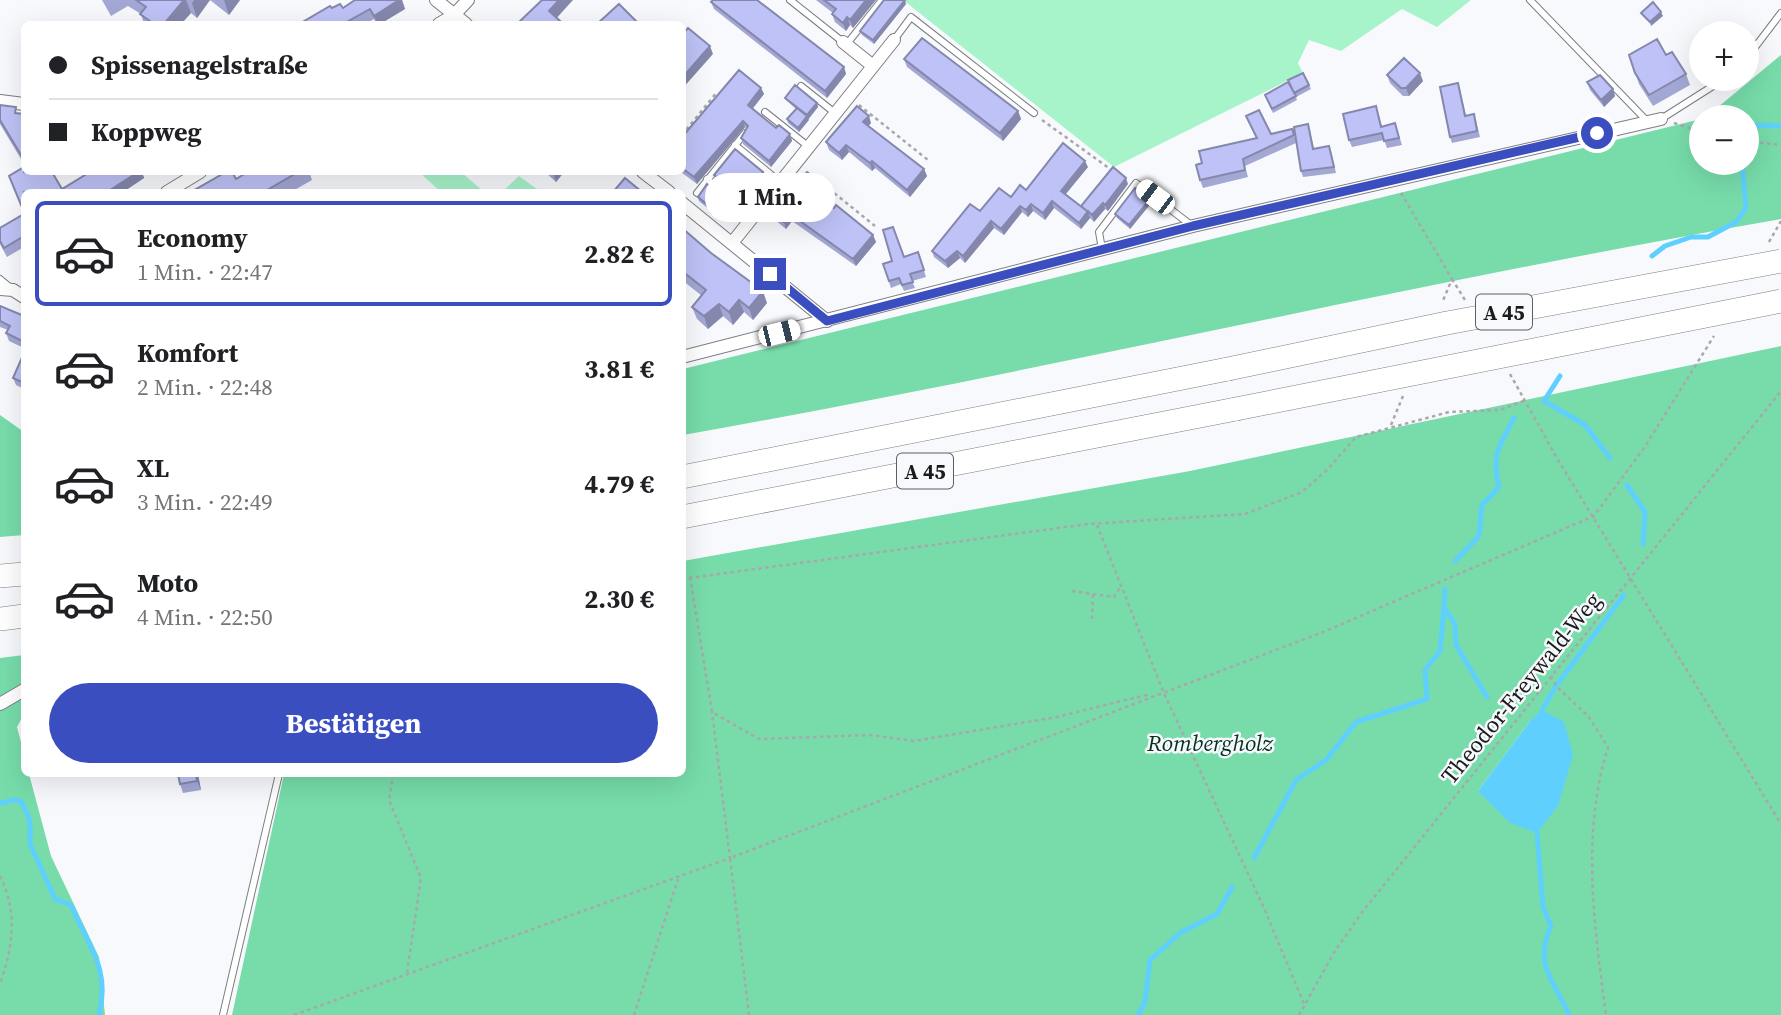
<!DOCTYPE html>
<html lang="de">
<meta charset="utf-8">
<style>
:root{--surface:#fff;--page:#f6f6f6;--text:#202124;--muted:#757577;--line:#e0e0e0;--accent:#3b4ec0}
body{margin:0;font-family:"Source Serif 4",serif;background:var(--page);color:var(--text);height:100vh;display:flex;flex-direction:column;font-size:26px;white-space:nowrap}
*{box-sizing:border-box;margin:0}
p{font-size:23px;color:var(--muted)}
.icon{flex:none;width:38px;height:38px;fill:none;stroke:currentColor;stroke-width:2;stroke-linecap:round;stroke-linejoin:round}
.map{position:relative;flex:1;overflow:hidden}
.drawer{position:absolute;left:21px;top:189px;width:665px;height:588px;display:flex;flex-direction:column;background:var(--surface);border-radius:10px;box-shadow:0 7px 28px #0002}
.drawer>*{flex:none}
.top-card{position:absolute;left:21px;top:21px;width:665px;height:154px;border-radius:10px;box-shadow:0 7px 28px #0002;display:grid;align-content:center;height:154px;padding:0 28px;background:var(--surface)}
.controls{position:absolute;left:1689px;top:21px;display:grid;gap:14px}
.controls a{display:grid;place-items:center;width:70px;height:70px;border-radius:50%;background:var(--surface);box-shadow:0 7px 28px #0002;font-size:35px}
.end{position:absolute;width:32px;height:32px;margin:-16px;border:9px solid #3b4ec0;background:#fff;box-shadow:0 0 0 4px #fff}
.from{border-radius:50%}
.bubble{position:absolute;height:49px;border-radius:24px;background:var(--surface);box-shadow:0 7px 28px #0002;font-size:23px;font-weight:700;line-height:49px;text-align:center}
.car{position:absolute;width:21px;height:42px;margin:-21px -10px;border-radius:9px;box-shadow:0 0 5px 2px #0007;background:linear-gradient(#fff 24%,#345 0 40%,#fff 0 76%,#345 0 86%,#fff 0)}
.top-card b{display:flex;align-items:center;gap:24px;height:66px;font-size:26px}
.top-card b+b{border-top:2px solid var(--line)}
.top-card i{width:18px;height:18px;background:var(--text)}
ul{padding:12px 0 0;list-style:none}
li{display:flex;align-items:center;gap:21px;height:105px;margin:0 14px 10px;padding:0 14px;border:4px solid transparent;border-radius:10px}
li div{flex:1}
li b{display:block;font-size:26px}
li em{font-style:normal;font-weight:700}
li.current{border-color:var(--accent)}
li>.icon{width:63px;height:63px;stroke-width:1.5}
.primary-button{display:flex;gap:14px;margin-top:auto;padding:14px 28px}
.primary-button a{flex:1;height:80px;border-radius:42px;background:var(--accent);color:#fff;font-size:28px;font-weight:700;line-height:80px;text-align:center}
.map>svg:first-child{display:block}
.green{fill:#a7f4cb}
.forest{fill:#77dcaa;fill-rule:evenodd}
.water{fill:#5fd0fe}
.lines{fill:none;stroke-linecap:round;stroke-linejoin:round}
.stream{stroke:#5fd0fe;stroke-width:5}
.lane-casing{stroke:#7d7e81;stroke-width:8}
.street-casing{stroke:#7d7e81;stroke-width:14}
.highway-casing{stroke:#7d7e81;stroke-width:24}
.path{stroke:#a7a8aa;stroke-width:2.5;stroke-dasharray:3.5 3.5;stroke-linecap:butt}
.lane{stroke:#fff;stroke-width:6}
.street{stroke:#fff;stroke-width:12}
.highway{stroke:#fff;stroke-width:23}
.highway-bridge-casing{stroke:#7d7e81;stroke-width:24;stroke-linecap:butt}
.highway-bridge{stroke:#fff;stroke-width:23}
.wall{fill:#a3a7d4}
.shaded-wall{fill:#8588ac}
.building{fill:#bec2f6;stroke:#8588ac;stroke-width:2}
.route{stroke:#3b4ec0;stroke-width:9}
.labels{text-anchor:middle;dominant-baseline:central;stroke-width:5;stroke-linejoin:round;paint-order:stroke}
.shield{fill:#f8f9fc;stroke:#5d5e5f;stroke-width:2}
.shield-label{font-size:21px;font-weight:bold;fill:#1b1b1c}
.street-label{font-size:23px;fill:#1b1b1c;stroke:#f8f9fc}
.park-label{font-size:23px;font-style:italic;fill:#04321f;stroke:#f8f9fc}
</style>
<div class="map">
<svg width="1781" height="1015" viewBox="0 0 1781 1015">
<rect width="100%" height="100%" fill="#f8f9fc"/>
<path class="green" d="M903 0H1471L1437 27 1402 9 1341 51 1309 40 1298 63 1303 73 1114 167Z
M419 172H461L484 192H441Z
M519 176 541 192H502Z"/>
<path class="forest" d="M1781 55V219C1413 283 1050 370 683 435V369L1701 119V163H1746V117H1706Z
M1781 346V1015H232L284 774H682L683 561 1190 471ZM1530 721 1573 755 1478 791Z
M0 415 24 432V535L0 537Z
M24 655V714L17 727 24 754V774H29L51 856 99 957 105 1015H0V658Z"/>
<path class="water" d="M1542 710 1564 722 1573 755 1558 806 1537 833 1510 823 1478 791 1530 721Z"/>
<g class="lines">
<path class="stream" d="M1746 129 1751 125 1781 126
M1652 256 1665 246 1691 237H1708L1736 222 1746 208 1742 163
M1560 376 1544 401 1585 425 1610 458
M1627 485 1645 512 1643 544
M1455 561 1479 536 1482 505 1499 487C1491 454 1499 447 1514 418
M1445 589 1444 607 1455 624 1456 645 1487 697
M1542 710 1556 686 1624 595
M0 803 15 800 22 802 30 821V844L55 899 71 905C87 945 111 967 99 1015
M1537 833 1543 907 1551 926C1533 966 1554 980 1569 1015
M1254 858 1296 780 1326 760 1356 722 1427 699 1425 670 1440 651 1444 607
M1138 1015 1145 1002 1150 960 1180 933 1217 914 1232 887"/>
<defs>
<path id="lane" d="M790 0 843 42
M1530 0 1648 122
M894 40 911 17 1034 113
M846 45 882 0
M1746 59 1781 13
M801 86 835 113
M765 112 809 147
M1661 119 1724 79
M735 145 780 182
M707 179 752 216
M697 193 745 133
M1102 249 1099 232 1136 183 1191 225
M0 279 12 289
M223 1015 279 774"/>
<path id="street" d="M436 0 466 24
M439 24 454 15 468 0
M843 42 873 66
M0 101 24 104
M643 172 669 192
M167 192 200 172
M682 203 827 321
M732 243 894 40
M0 289 13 290 24 297
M682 357 1193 226 1661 119
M0 704 24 690"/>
<path id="highway" d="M682 477 1228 369
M682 517 1236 409
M0 576 24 574
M0 619 24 616"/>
</defs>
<use href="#lane" class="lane-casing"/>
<use href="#street" class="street-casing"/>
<use href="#highway" class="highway-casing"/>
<path class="path" d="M859 105 928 160
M1042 120 1113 171
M1674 123 1701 132
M682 135 717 92
M1746 141 1781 145
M818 180 875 226
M1401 193 1452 279 1442 303
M1769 242 1781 221
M1452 279 1465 300
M1510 374 1558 460 1781 824
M1391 425 1403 396
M1097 525 1163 691 1264 908 1304 1004
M690 577 712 712 759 739 871 735 914 741 1057 717 1150 694
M682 579 1088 524 1245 514 1302 492 1328 469 1356 437 1449 412 1500 410 1526 400
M1072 591 1114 597 1121 586
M1092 619 1093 594
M1551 676 1556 686 1588 716 1608 747C1581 835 1594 925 1606 1015
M393 774 389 800 421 878 407 972
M0 876C18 912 13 947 0 984
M294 1015 730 858 712 712
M634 1015 678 879
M749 1015 730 858 1323 632 1594 516 1644 448 1714 336
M1299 1015 1335 951 1363 911 1781 391"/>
<use href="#lane" class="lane"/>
<use href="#street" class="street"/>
<use href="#highway" class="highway"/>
<defs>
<path id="highway-bridge" d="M1228 369 1447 323 1781 261
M1236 409 1781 301"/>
</defs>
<use href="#highway-bridge" class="highway-bridge-casing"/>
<use href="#highway-bridge" class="highway-bridge"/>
</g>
<path class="wall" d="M102 0H240L229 15 210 0 197 18 191 13 181 24H144L141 14 128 6 111 16Z
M355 0H402L405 9 380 24H377L374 19 365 24H301L332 8H343Z
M816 0H876L853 28 850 25 846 31 835 22 832 14 833 13Z
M711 2 844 67 846 74 827 98 714 9Z
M906 4 874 44 862 35 860 31Z
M1629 55H1666L1686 74 1690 85 1653 106 1639 84Z
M904 59 1018 111 1021 119 1003 141 907 67Z
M1387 75 1423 81 1409 96H1403L1390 83Z
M1587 82 1615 96 1604 107 1590 90Z
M1309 85 1311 89 1296 97 1297 100 1273 113 1265 95Z
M761 88 764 94 752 109 776 128 790 134 792 141 771 167 743 144 741 138 747 129 745 127 697 184 681 172H682V137Z
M1460 90 1466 115 1476 120 1480 137 1452 143 1450 137Z
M785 98 817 103 818 107 799 132 788 123 787 119 796 109 787 101Z
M0 105 18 114H24V164L0 124Z
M1376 106 1382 126 1395 123 1402 145 1387 148 1384 140 1352 147 1349 140Z
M1246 116 1271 134 1292 129 1295 138 1310 130 1314 149 1331 151 1336 173 1303 177 1301 171 1296 143 1245 166 1248 177 1203 188 1200 180 1202 163 1256 138Z
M871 123 868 126 924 169 927 176 910 197 875 168 872 171 849 152 842 160 829 150 826 142Z
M1088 167 1066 194 1081 206 1128 184 1108 211 1105 209 1094 222 1090 218 1081 229 1054 208 1045 220 1033 211 1028 217 1022 212 1004 235 994 228 965 263 960 258 948 268 934 257 932 251 980 211 1026 190Z
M81 172H142L144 178 123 192H24V247L7 257 0 244V228L24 214 9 176 62 189 83 176Z
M248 172H315L310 174 312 180 291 192H191L236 179Z
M545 172H564L556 182Z
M763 172 764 176 745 200 716 179 714 175Z
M821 188 816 194 834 208 873 235 876 242 856 266 792 221 786 229 775 220 772 213Z
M698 197 721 198 710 210 699 201Z
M1152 202 1130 229 1117 218 1115 214Z
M682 228 767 303 753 320 744 312 733 325 723 316 708 329 697 319 692 307 702 296 682 280Z
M918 252 926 277 912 281 915 288 904 291 901 284 891 288 883 264Z
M0 306 24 316V348L9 341 6 333 8 330 0 327Z
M24 353V389L16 385 13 378Z
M178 774H198L201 790 183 793 180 784Z"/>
<path class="shaded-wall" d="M184 0H186L191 13 181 24H164Z
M194 0H210L197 18 192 3Z
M224 0H240L229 15Z
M399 0H402L405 9 380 24H377L374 16Z
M559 0H573L553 22 549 11Z
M866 0H876L853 28 850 20Z
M905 0 906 4 874 44 873 40Z
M1661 12 1663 16 1651 26 1650 22Z
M847 17 850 25 846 31 843 23Z
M710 46 713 54 682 89V78Z
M844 67 846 74 827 98 825 91Z
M1420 73 1423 81 1409 96 1406 88Z
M761 88 764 94 750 112 748 105Z
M1613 89 1615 96 1604 107 1601 100Z
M817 103 818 107 808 119 807 115Z
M1018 111 1021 119 1003 141 1000 133Z
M807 116 809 120 799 132 798 128Z
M869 116 871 123 866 129 863 122Z
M743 121 745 127 697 184 694 177Z
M790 134 792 141 771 167 769 161Z
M846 145 849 152 842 160 839 153Z
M872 161 875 168 872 171 870 163Z
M1085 161 1088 167 1063 197 1061 191Z
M924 169 927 176 910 197 907 190Z
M138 172H142L144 178 123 192H107Z
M556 172H564L556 182 554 175Z
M763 172 764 176 745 200 744 196Z
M1126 178 1128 184 1108 211 1105 205Z
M818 180 821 188 813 197 810 190Z
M719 194 721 198 710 210 709 206Z
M1151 198 1152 202 1130 229 1129 225Z
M1052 201 1054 208 1045 220 1043 213Z
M1103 203 1105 209 1094 222 1092 215Z
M1031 204 1033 211 1028 217 1026 210Z
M1020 206 1022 212 1004 235 1001 229Z
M1088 211 1090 218 1081 229 1079 223Z
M790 214 792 221 786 229 784 222Z
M991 221 994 228 965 263 963 256Z
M873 235 876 242 856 266 853 259Z
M957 251 960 258 948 268 945 261Z
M763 291 767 303 753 320 749 308Z
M739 300 744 312 733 325 729 312Z
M719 304 723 316 708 329 704 316Z
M196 774H198L201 790 197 781Z"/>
<path class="building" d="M136 0H184L164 24H154L140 14 146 7Z
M355 0H399L374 16 370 9 343 24H302L301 23 330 6 332 8 340 4 343 8Z
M542 0H559L549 11 560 21 556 24H517Z
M713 0H757L844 67 825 91 711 2Z
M824 0H866L850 20 847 17 843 23 832 14 836 9Z
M884 0H905L873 40 860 31Z
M1653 2 1661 12 1650 22 1641 13Z
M619 4 639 24H597Z
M688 28 710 46 682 78V35Z
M922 38 1018 111 1000 133 904 59Z
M24 39V64H22Z
M1657 39 1666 55 1672 52 1686 74 1649 95 1635 73 1629 55Z
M1404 58 1420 73 1406 88H1401L1387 75Z
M739 70 761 88 748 105 776 128 779 125 790 134 769 161 741 138 748 126 743 121 694 177 682 168V137Z
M1303 73 1309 85 1294 93 1288 80Z
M1600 75 1613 89 1601 100 1587 82Z
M1288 82 1296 96 1272 109 1265 95Z
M1458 83 1465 116 1474 114 1477 131 1450 137 1440 87Z
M795 85 817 103 807 115 785 98Z
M0 105 16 107 15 113 24 114V160L0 120Z
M857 106 869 116 863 122 924 169 907 190 872 161 870 163 846 145 839 153 826 142Z
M1376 106 1381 127 1395 123 1399 138 1384 141 1382 133 1349 140 1343 114Z
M797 108 807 116 798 128 787 119Z
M1259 110 1271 134 1292 129 1294 135 1243 159 1245 170 1200 180 1196 165 1202 163 1199 151 1257 138 1246 116Z
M1308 124 1313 149 1329 146 1334 167 1301 171 1294 127Z
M1063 143 1085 161 1061 191 1087 211 1081 206 1113 167 1126 178 1105 205 1103 203 1092 215 1088 211 1079 223 1052 201 1043 213 1031 204 1026 210 1020 206 1001 229 991 221 963 256 957 251 945 261 932 251 970 204 980 211 999 188 1011 197 1020 185 1026 190Z
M735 149 763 172 744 196 714 175Z
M24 167V172H52L62 189 85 175 83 172H138L107 192H88L87 190 82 192H24V212L9 176Z
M226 172H232L236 179 248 172H298L269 189 274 192H191Z
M807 172 818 180 810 190 834 208 836 205 873 235 853 259 790 214 784 222 772 213Z
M625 178 642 192H613Z
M707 184 719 194 709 206 698 197Z
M1135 188 1151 198 1129 225 1115 214Z
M24 214V236L4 248 0 241V228Z
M893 227 904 257 918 252 924 270 910 274 913 282 902 285 899 278 889 281 883 264 892 261 883 230Z
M682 228 711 253 763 291 749 308 739 300 729 312 719 304 704 316 692 307 706 290 682 271Z
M0 306 24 316V342L6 333 10 326 0 321Z
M24 353V383L13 378Z
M178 774H196L197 781 180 784Z"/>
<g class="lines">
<path class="route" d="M770 274 827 321 1193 226 1597 133"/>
</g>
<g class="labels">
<g class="shield">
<rect x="1476" y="294.5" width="56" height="35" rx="5"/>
<rect x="897" y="453.5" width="56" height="35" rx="5"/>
</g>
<g class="shield-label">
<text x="1504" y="312">A 45</text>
<text x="925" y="471">A 45</text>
</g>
<g class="street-label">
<text transform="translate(1521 688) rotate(-51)">Theodor-Freywald-Weg</text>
</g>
<g class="park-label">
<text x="1210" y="743">Rombergholz</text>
</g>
</g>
</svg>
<div class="controls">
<a>+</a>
<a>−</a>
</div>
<i class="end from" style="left:1597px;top:133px"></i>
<i class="end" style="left:770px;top:274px"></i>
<div class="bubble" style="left:705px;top:173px;width:130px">1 Min.</div>
<i class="car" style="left:1155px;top:197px;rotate:307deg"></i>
<i class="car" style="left:779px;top:333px;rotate:76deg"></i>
<div class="top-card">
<b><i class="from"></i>Spissenagelstraße</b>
<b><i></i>Koppweg</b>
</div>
<section class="drawer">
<ul>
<li class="current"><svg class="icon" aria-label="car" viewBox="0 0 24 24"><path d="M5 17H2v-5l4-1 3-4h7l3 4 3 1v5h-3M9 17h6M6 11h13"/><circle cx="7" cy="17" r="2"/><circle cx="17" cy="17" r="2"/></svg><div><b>Economy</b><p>1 Min. · 22:47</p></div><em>2.82 €</em></li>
<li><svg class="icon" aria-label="car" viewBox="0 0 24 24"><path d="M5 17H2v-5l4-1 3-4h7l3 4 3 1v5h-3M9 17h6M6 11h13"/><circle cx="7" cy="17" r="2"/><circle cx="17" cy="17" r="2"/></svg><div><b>Komfort</b><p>2 Min. · 22:48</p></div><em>3.81 €</em></li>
<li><svg class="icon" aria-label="car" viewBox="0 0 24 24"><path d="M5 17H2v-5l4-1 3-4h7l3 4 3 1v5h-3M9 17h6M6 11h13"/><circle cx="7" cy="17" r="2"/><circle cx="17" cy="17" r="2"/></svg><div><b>XL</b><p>3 Min. · 22:49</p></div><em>4.79 €</em></li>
<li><svg class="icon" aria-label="car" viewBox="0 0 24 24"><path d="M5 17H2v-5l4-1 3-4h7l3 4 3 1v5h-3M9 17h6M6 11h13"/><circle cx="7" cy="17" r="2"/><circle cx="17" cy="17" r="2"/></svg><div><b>Moto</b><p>4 Min. · 22:50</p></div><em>2.30 €</em></li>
</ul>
<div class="primary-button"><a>Bestätigen</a></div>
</section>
</div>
